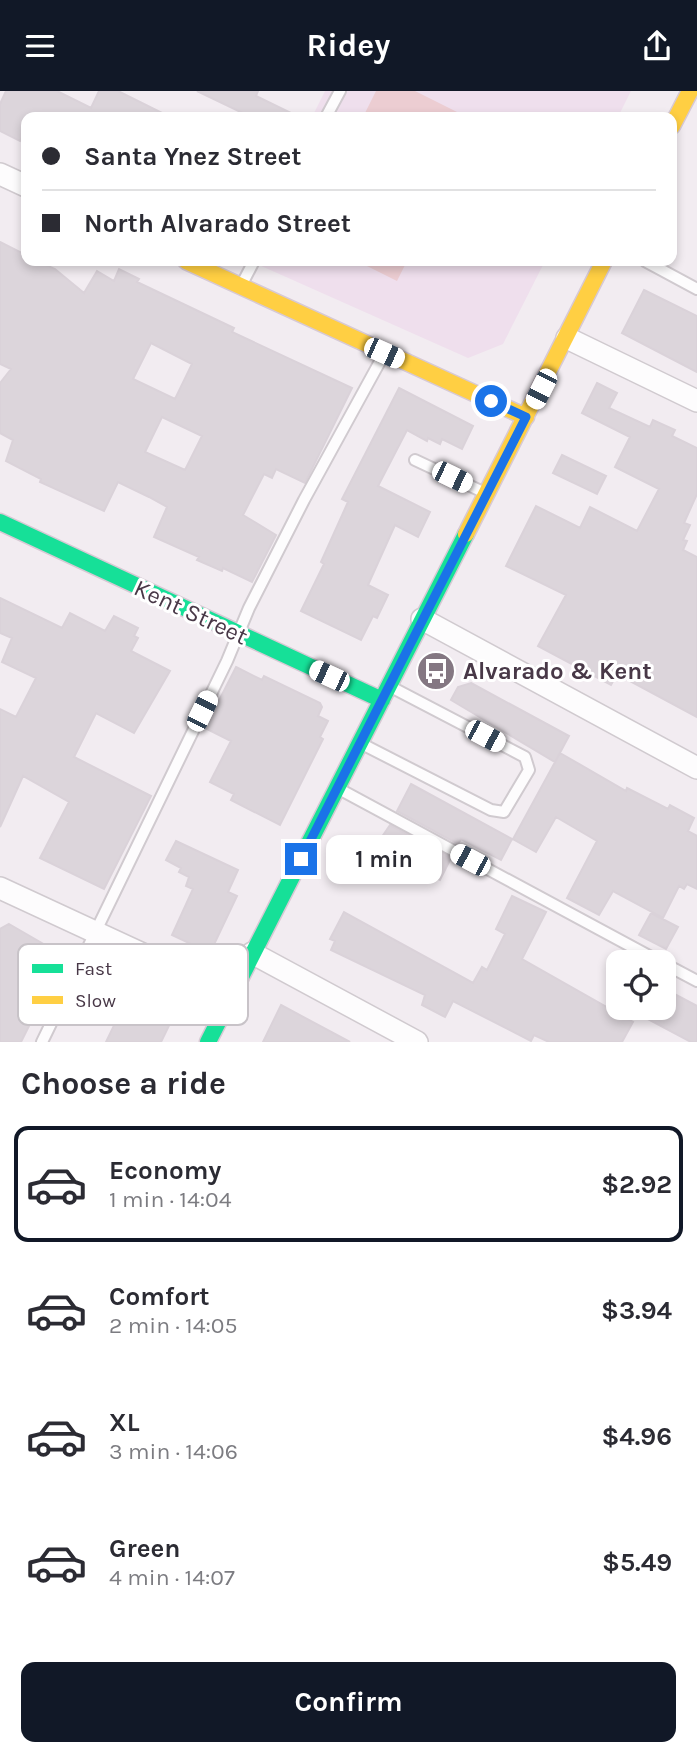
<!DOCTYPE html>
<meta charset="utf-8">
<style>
:root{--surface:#fff;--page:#f7f7f7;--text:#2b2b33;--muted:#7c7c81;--line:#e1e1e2;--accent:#111827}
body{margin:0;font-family:Karla,sans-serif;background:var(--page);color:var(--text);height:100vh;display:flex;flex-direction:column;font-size:26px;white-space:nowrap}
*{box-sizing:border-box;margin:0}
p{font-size:23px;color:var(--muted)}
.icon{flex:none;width:38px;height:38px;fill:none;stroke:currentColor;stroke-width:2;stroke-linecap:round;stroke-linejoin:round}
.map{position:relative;height:951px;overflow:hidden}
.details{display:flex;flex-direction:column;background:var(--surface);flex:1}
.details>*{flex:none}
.banner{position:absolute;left:21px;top:21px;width:656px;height:154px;border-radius:14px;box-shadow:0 4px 10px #0003;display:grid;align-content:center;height:154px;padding:0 21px;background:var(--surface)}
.controls{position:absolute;left:606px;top:859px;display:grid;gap:14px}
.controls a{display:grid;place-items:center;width:70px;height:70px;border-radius:14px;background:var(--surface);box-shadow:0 4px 10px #0003;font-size:35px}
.end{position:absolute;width:32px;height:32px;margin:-16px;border:9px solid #1a73e8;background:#fff;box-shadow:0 0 0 4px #fff}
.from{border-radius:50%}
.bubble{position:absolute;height:49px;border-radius:14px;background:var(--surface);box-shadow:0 4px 10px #0003;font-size:23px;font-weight:700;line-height:49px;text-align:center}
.car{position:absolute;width:21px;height:42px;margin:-21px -10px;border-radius:9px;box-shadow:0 0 5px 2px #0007;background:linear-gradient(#fff 24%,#345 0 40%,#fff 0 76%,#345 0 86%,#fff 0)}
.banner b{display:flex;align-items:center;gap:24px;height:66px;font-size:26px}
.banner b+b{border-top:2px solid var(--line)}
.banner i{width:18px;height:18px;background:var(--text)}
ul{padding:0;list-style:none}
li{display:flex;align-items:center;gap:21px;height:116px;margin:0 14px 10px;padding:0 7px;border:4px solid transparent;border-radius:14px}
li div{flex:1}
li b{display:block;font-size:26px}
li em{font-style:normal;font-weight:700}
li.selected{border-color:var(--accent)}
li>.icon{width:63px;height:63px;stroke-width:1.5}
h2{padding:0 21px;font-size:32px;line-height:84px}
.primary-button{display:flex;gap:14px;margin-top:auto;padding:14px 21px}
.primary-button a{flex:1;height:80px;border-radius:14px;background:var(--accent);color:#fff;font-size:28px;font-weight:700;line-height:80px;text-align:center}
header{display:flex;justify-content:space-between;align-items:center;height:91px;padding:0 21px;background:var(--accent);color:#fff;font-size:32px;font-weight:700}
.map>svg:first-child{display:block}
.education{fill:#efdfed}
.green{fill:#eccdd2}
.building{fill:#dcd5db;stroke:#dad2d9;stroke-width:2;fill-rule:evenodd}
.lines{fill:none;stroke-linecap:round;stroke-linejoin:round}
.lane-casing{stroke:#d0cacf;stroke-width:14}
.street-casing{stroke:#d0cacf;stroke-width:24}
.fast-casing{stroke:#d7c9d4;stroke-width:19}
.slow-casing{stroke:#d7c9d4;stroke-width:19}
.lane{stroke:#fdfcfd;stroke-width:10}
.street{stroke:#fdfcfd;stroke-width:21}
.fast{stroke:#16e098;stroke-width:16}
.slow{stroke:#ffcf43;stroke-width:16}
.route{stroke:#1a73e8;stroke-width:9}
.labels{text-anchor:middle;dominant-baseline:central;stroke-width:6;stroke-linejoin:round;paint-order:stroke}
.street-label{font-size:24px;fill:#483847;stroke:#fff}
.poi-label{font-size:24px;font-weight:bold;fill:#483847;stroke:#fff;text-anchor:start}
.key{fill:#fff;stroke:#c8c3c8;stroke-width:2}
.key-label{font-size:19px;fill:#483847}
</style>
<header><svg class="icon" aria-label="menu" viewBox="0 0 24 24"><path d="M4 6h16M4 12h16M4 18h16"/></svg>Ridey<svg class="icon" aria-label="share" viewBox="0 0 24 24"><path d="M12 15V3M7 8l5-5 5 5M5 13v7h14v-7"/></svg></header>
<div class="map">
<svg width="697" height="951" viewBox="0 0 697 951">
<rect width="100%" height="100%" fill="#f2ecf1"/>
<path class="education" d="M325 0H631L618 26H312Z
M250 170H545L503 253 468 267Z"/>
<path class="green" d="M376 0H415L467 26H363Z
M357 170H407L397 190Z"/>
<path class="building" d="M6 0H57L91 17 99 0H118L170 26H26V38L20 50 0 40V13Z
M197 0H258L256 5 299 26H251Z
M0 151 26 164V170H37L55 178 84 202 97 180 114 190 119 178 139 188 137 191 234 237 232 241 352 297 305 392 276 378 272 387 264 383 243 424 276 444 252 491 223 477 222 480 204 472 197 469 199 466 154 446 167 416 149 406 118 391 104 420 40 391 41 388 6 370 13 349 0 342V292L11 278 0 273ZM151 252 192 273 175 308 133 288ZM162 326 202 345 185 379 145 361Z
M644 199 697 225V281L622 242Z
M597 292 617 302 609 317 650 336 653 329 675 339 672 345 697 357V403L684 432 690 434 683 449 687 450 683 459 697 466V626L617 583 611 594 538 555 566 504 506 475 536 415 580 437 590 416 637 440 659 398 615 376 630 346 582 322Z
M399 297 473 335 462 358 442 348 440 353 428 347 427 350 407 339 378 395 430 421 418 446 395 434 368 494 388 504 377 527 373 525 361 549 301 520 324 473 321 471 348 411 342 408Z
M562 364 606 385 597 403 553 382Z
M0 507 62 537 70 522 105 540 114 525 138 537 134 545 138 547 131 560 170 580 134 642 96 622 74 666 151 705 104 798 40 767 69 711 23 685 0 736V618L16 626 36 587 2 571 12 547 0 542Z
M236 576 262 589 264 585 320 612 322 616 318 625 328 630 320 646 323 648 280 734 231 709 234 703 210 691 231 650 205 637Z
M471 592 569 645 555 671 451 609 458 596Z
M560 662 626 700 627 697 668 718 670 714 694 727 688 740 697 745V798L687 793 684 798 679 795 663 827 613 800 599 824 567 807 597 750 556 726 536 761 513 748Z
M411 693 512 748 501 769 461 748 458 753 397 720Z
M390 734 451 767 440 789 415 776 411 783 371 762Z
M176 750 238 779 228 801 237 805 210 862 172 844 193 798 186 795 189 786 179 781 181 777 166 769Z
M512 805 546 821 522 868 633 931 622 951H549L534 944 531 950 453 910 445 926 422 914 425 904 331 859 335 850 330 848 344 821 473 892 482 876 487 879 505 843 496 838Z
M651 822 678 836 666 858 639 844Z
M9 833 64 865 21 951H0V838Z
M137 887 182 908 161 951H106Z
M663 897 697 915V951H691L627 917H663Z
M281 914 350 951H263Z"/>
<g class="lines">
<defs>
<path id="lane" d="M326 26 340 0
M645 170 697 198
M242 193 254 170
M415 369 481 400
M364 654 491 719 504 721 529 679 525 666 391 596
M341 699 662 872
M663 872 697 890
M42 951 227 570 249 517 304 409 383 265"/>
<path id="street" d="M0 83 26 95
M567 247 697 310
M422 528 697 677
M0 797 231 904
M252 862 417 951"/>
<path id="fast" d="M0 431 382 609
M208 951 466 443"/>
<path id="slow" d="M672 35 690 0
M186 170 526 326
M466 443 604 170"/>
</defs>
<use href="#lane" class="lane-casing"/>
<use href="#street" class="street-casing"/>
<use href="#fast" class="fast-casing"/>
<use href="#slow" class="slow-casing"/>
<use href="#lane" class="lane"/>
<use href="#street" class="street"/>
<use href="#fast" class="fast"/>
<use href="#slow" class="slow"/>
</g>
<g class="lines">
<path class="route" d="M301 768 526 326 491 310"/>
</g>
<defs>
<symbol id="bus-disc" viewBox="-11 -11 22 22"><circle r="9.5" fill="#847782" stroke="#fff"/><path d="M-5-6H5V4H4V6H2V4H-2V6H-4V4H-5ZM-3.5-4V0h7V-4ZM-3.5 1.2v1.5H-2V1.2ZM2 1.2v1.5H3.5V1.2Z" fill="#fff"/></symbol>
</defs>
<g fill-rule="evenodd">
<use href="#bus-disc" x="414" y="558" width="44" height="44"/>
</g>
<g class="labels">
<g class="street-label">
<text transform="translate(191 521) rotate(25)">Kent Street</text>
</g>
<g class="poi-label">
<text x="463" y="580">Alvarado &amp; Kent</text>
</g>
</g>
<rect x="18" y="853" width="230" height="81" rx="10" class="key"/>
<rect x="32" y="873" width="31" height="9" fill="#16e098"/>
<rect x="32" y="905" width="31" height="8" fill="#ffcf43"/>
<g class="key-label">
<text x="75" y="884">Fast</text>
<text x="75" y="916">Slow</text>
</g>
</svg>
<div class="controls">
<a><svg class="icon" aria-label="locate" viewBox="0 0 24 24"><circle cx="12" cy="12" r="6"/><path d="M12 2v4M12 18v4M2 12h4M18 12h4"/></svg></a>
</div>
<i class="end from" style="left:491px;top:310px"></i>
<i class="end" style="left:301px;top:768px"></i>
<div class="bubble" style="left:326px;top:744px;width:116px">1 min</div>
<i class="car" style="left:384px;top:262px;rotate:114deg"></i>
<i class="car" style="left:541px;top:298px;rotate:207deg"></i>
<i class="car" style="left:452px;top:386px;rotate:116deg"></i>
<i class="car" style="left:329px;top:585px;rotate:295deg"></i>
<i class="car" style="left:202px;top:620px;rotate:26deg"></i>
<i class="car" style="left:485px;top:645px;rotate:118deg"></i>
<i class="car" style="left:470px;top:769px;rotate:298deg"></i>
<div class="banner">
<b><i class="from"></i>Santa Ynez Street</b>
<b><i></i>North Alvarado Street</b>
</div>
</div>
<section class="details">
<h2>Choose a ride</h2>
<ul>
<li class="selected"><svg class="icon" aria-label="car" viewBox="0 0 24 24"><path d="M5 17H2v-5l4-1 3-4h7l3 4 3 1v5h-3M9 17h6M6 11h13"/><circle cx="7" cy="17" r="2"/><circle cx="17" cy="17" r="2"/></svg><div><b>Economy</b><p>1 min · 14:04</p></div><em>$2.92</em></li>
<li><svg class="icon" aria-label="car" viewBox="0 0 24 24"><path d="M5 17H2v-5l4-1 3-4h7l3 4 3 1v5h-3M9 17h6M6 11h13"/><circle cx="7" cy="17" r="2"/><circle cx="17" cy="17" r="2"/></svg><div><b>Comfort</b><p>2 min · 14:05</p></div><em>$3.94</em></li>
<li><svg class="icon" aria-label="car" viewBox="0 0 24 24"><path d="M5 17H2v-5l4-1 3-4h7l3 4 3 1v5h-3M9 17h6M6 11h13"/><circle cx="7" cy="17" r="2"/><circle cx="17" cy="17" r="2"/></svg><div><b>XL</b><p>3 min · 14:06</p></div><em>$4.96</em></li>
<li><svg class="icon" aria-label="car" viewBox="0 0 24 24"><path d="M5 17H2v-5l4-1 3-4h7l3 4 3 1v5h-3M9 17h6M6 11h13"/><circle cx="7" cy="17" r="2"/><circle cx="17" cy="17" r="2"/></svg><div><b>Green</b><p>4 min · 14:07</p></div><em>$5.49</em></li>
</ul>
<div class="primary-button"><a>Confirm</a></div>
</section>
